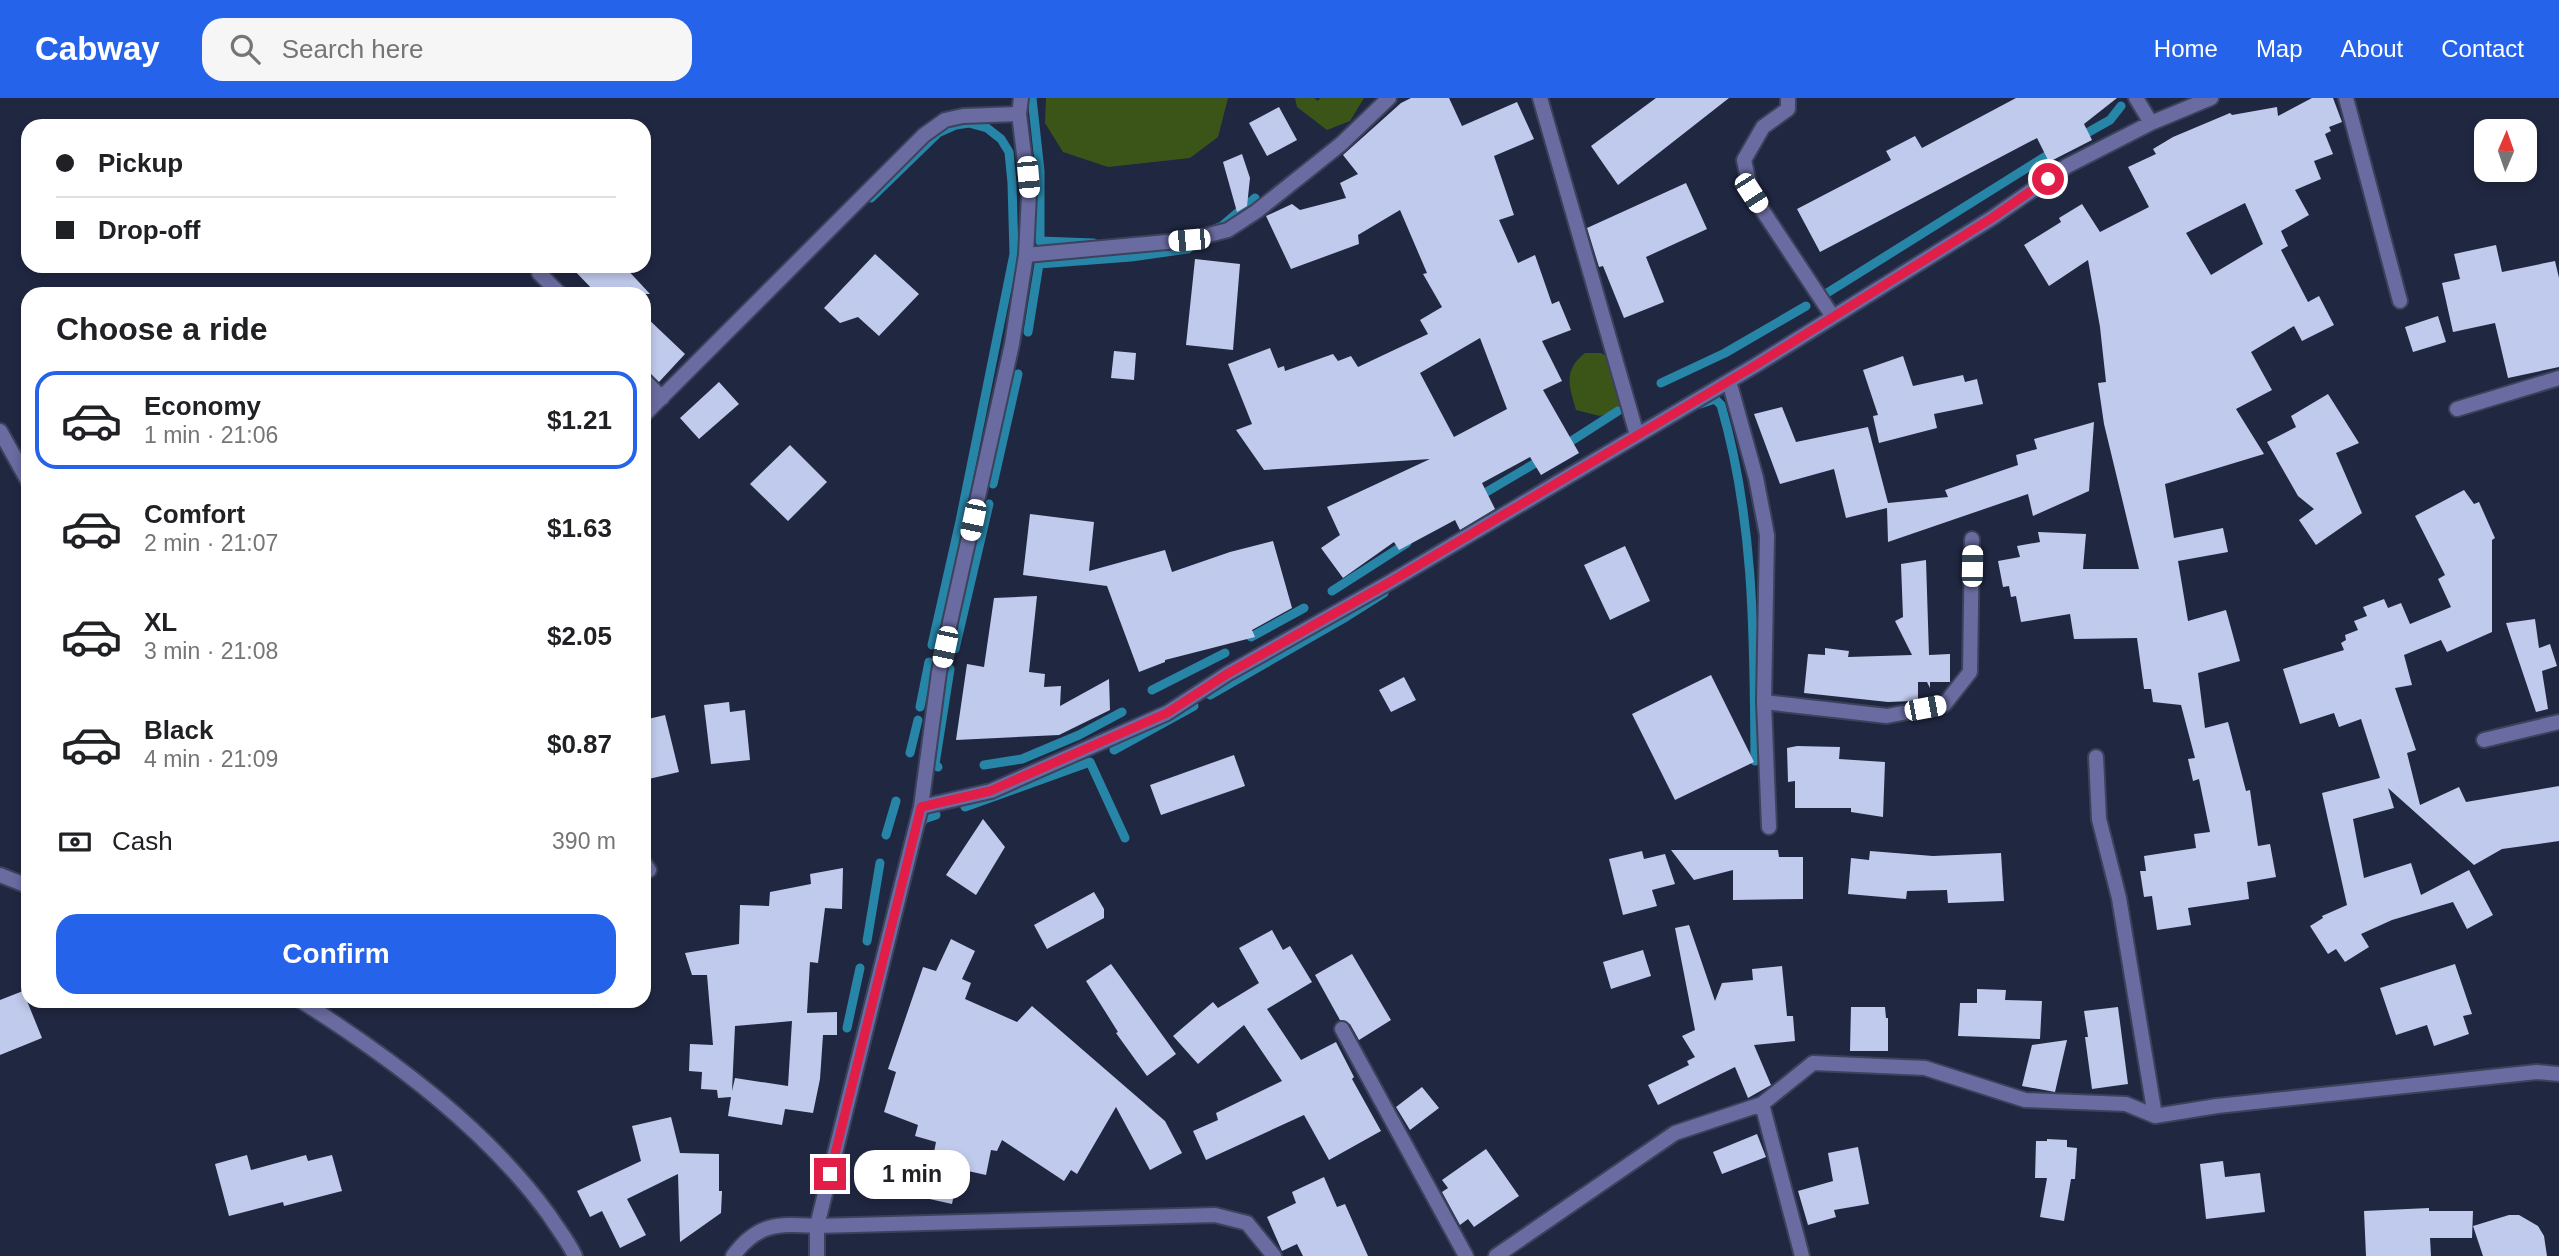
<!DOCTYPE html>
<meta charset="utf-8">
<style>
:root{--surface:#fff;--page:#f6f6f6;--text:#202124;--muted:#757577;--line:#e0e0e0;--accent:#2563eb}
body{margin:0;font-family:Arial,sans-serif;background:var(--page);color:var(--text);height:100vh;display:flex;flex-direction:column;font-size:26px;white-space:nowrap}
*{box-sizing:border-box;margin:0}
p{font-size:23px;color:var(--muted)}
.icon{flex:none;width:38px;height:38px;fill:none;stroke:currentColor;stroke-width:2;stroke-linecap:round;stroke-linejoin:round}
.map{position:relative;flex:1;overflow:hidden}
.panel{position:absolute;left:21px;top:189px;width:630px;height:721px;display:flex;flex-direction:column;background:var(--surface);border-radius:21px;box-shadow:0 4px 10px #0003}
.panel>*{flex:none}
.hud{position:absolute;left:21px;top:21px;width:630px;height:154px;border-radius:21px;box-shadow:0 4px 10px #0003;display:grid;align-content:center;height:154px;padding:0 35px;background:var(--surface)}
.needle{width:46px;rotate:2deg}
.buttons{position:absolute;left:2474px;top:21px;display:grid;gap:14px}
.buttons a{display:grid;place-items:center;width:63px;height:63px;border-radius:14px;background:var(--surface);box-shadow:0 4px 10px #0003;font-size:35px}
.end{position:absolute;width:32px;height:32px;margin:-16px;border:9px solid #e11d48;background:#fff;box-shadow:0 0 0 4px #fff}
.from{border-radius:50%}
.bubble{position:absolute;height:49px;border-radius:21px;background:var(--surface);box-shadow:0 4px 10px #0003;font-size:23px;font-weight:800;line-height:49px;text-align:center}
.car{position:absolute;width:21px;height:42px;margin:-21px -10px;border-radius:9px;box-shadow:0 0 5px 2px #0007;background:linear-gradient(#fff 24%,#345 0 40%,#fff 0 76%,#345 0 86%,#fff 0)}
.hud b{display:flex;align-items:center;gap:24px;height:66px;font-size:26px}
.hud b+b{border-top:2px solid var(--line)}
.hud i{width:18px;height:18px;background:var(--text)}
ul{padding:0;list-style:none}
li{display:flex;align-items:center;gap:21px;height:98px;margin:0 14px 10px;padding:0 21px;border:4px solid transparent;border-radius:21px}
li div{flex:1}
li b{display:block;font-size:26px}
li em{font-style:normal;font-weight:800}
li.current{border-color:var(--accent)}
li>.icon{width:63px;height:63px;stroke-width:1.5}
h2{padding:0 35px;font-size:32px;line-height:84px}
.pay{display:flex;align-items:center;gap:18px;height:77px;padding:0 35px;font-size:26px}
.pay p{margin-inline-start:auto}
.primary-button{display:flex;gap:14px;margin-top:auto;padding:14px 35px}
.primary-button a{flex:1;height:80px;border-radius:21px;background:var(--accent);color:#fff;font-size:28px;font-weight:800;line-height:80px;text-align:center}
header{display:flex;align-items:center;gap:42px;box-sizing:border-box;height:98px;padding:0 35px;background:var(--accent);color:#fff}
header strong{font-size:33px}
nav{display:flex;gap:38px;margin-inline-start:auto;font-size:24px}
.search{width:490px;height:63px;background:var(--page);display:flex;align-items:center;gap:18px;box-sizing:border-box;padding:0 24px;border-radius:21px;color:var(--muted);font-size:26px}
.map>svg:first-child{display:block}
.green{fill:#3b5519}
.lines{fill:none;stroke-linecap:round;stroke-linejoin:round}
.stream{stroke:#2785a8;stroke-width:9}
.building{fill:#c0caec;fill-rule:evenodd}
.minor-casing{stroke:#3b425b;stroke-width:18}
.tertiary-casing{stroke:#3b425b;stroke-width:18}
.minor{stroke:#6a6ba0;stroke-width:14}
.tertiary{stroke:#6a6ba0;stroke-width:14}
.route{stroke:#e11d48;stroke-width:9}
</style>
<header>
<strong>Cabway</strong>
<div class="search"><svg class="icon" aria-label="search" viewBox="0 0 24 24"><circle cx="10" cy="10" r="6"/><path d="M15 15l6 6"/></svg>Search here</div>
<nav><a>Home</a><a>Map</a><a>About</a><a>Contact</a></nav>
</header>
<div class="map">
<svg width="2559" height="1158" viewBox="0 0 2559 1158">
<rect width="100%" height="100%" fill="#202741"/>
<path class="green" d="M1046 0H1228L1218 39 1190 60 1108 69 1063 54 1045 25Z
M1295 0H1314L1318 3 1320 0H1364L1350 23 1327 32 1297 9Z
M1585 255H1601L1614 262 1623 297 1619 311 1600 318 1576 312C1569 288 1563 272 1585 255Z"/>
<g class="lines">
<path class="stream" d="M1032 0 1040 73V143L1094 145
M2078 40 2110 22 2121 8
M871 100 938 35 956 27 969 25 987 30 1001 41 1009 54 1012 85 1014 156 960 423 932 547
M1215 131 1222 128 1255 100
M1827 195 2054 53
M1028 234 1039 166 1131 159 1188 151
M1661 285 1725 255 1806 208
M1700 306 1715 301 1721 307C1755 424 1754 543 1755 663
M1562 349 1618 313
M993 386 1018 276
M1478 399 1544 360
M1332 493 1407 445
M1251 539 1304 510
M955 551 989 406
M1152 592 1225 555
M1210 597 1346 519 1384 495
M920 609 929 564
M1114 652 1194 608
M910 655 918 622
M984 667 1022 661 1079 637 1122 614
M938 669 935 666 950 571
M965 709 1090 664 1125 740
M919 730 924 721 936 717
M886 737 896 703
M867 843 880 765
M847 930 860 870"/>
</g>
<path class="building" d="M1411 0H1449L1462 28 1517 4 1534 41 1494 58 1514 117 1499 122 1518 165 1535 157 1552 206 1559 203 1571 232 1542 243 1562 283 1543 292 1579 355 1541 377 1530 359 1482 385 1495 411 1460 432 1455 422 1399 452 1394 444 1343 480 1321 450 1340 437 1327 409 1430 361 1264 372 1236 332 1252 326 1228 266 1270 250 1278 270 1284 268 1285 273 1333 256 1338 263 1351 258 1358 269 1428 236 1420 222 1442 209 1423 176 1427 175 1400 112 1358 137 1359 146 1291 171 1266 118 1292 106 1300 112 1346 100 1340 85 1358 76 1343 57 1401 5ZM1480 240 1507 311 1454 339 1420 275Z
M1656 0H1729L1618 87 1591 48Z
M2016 0H2117L2084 26 2092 42 2049 64 2037 40 1820 154 1797 111 1891 62 1886 53 1915 38 1922 50Z
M2312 0H2333L2342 24 2329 29 2331 33 2325 36 2333 56 2314 63 2321 81 2295 92 2309 117 2281 133 2288 148 2281 152 2308 204 2319 198 2334 227 2302 243 2294 228 2251 254 2272 292 2236 311 2264 356 2165 386 2174 440 2223 430 2228 454 2178 463 2188 523 2226 512 2240 563 2198 575 2205 630 2228 624 2246 693 2250 692 2258 748 2270 746 2276 779 2247 784 2249 801 2188 810 2191 827 2157 832 2152 798 2144 799 2140 773H2146L2144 758 2196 750 2194 736 2210 734 2199 681 2193 683 2188 661 2195 660 2181 607 2153 604 2151 591H2144L2137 540 2074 541 2070 516 2021 524 2016 498 2011 499 2009 488 2003 489 1998 463 2020 459 2017 448 2040 444 2038 434 2086 436 2083 471H2139L2104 326 2098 285 2106 284 2100 229 2088 162 2049 188 2024 147 2061 124 2059 120 2082 106 2100 134 2149 109 2128 69 2156 56 2153 51 2173 39 2230 15 2232 17 2277 9 2278 18ZM2245 105 2263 146 2211 177 2186 135Z
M1279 9 1297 42 1267 58 1249 25Z
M1242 56 1250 80 1247 108 1237 114 1223 64Z
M1686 85 1707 131 1646 159 1664 204 1624 220 1603 168 1599 169 1587 130Z
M2496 147 2502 174 2555 163 2559 180V269L2508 280 2495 225 2453 234 2442 185 2460 181 2454 156Z
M875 156 919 196 879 238 858 219 840 225 824 210Z
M1195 161 1240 166 1233 252 1186 247Z
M570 168H624L650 196H597Z
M644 217 685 256 659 284 650 275 644 273Z
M2438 218 2446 244 2413 254 2405 229Z
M1114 253 1136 255 1134 282 1111 280Z
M1903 258 1913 288 1963 277 1965 284 1977 281 1983 306 1934 316 1937 330 1879 345 1873 318 1878 317 1863 272Z
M719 284 739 306 699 341 680 320Z
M2328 296 2359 345 2336 355 2362 415 2316 447 2299 422 2314 411 2298 398 2267 344 2296 329 2291 318Z
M1782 309 1796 344 1868 329 1888 405 1948 399 1945 392 2018 367 2016 357 2037 351 2034 341 2094 324 2089 393 2033 418 2028 396 1888 444 1887 410 1846 420 1834 371 1780 386 1754 316Z
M790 347 827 384 788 423 750 386Z
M2464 392 2474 406 2479 404 2495 440 2492 442V534L2447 554 2441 542 2404 557 2412 587 2395 590 2416 652 2407 655 2420 707 2459 689 2466 704 2559 688V743L2502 751 2474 767 2388 690 2394 710 2353 721 2364 780 2411 765 2421 797 2469 772 2493 817 2467 831 2453 804 2392 822 2361 836 2369 849 2345 864 2336 851 2328 856 2310 828 2323 820 2322 818 2347 807 2322 695 2380 680 2361 621 2339 629 2334 615 2300 626 2283 571 2344 552 2341 545 2346 542 2345 537 2358 532 2354 523 2367 518 2363 509 2384 501 2388 510 2401 505 2410 526 2451 509 2438 481 2445 477 2415 418Z
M1030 416 1094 424 1089 473 1165 452 1172 474 1230 454 1273 443 1292 510 1252 532 1255 539 1165 562V564L1139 574 1107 488 1023 477Z
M1625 448 1650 503 1610 522 1584 467Z
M1926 462 1929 557 1950 556V584H1930V590L1927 584H1918V602L1912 603 1888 604 1804 595 1808 556 1825 557V550L1849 553 1848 559 1912 557 1895 523 1903 519 1901 466Z
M1037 498 1029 574 1045 576 1044 589 1061 588 1060 608 1109 581 1110 612 1059 637 956 642 967 566 984 569 994 500Z
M2535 521 2539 550 2550 546 2557 568 2542 573 2548 611 2536 614 2506 525Z
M1711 577 1754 664 1675 702 1632 616Z
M1404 579 1416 602 1391 614 1379 592Z
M729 604 730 614 745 612 750 662 711 666 704 607Z
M665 617 679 674 644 682V622Z
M1797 648 1840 649 1839 661 1885 664 1883 719 1851 714V710H1795V683L1788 684 1787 650Z
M1234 657 1245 688 1161 717 1150 687Z
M983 721 1005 749 976 797 946 777Z
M1671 752H1778L1779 759H1803V801L1733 802V772L1694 782Z
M1642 753 1644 761 1665 756 1675 786 1652 792 1657 808 1623 817 1609 761Z
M1870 753 1933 758 2001 755 2004 803 1948 805 1947 792 1907 793 1906 801 1848 796 1851 760 1869 762Z
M843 770 842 811 825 810 818 865 810 864 807 915 837 914V937H823L820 981 813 1015 785 1011 782 1027 728 1018 731 999 718 1000 717 992 701 991 702 974 689 973 690 946 713 947 707 877H692L685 855 739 846 740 807 769 808 770 794 811 786 810 776ZM792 923 788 988 735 980 732 993 735 928Z
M1094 794 1104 811V820L1047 851 1034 827Z
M1689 827 1715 903 1722 885 1753 882 1752 871 1782 868 1787 918H1793L1795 943 1754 947 1771 987 1748 1000 1735 969 1658 1007 1648 987 1689 967 1687 963 1695 959 1682 938 1695 932 1675 830Z
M1272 832 1283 852 1290 848 1312 884 1267 911 1301 962 1336 944 1354 979 1352 981 1381 1033 1329 1062 1304 1017 1206 1062 1193 1033 1218 1022 1216 1015 1282 983 1244 927 1198 966 1173 938 1213 904 1218 910 1259 885 1239 850Z
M951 841 975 853 962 881 971 885 965 901 1017 924 1032 908 1165 1023 1182 1055 1150 1072 1116 1009 1077 1076 1071 1072 1064 1083 1002 1042 997 1053 991 1052 986 1077 959 1071 952 1106 925 1100 936 1044 915 1038 918 1027 884 1014 896 974 888 971 923 869 936 873Z
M1643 852 1651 878 1611 891 1603 864Z
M1352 856 1391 922 1359 942 1350 926 1340 922 1315 877Z
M1111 866 1176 956 1147 978 1116 935 1118 934 1086 883Z
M2455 866 2472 916 2463 918 2469 936 2434 948 2427 927 2396 937 2380 890Z
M1977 891 2006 892 2005 902 2042 903 2040 941 1958 938 1960 905H1977Z
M23 893 42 940 0 957V902Z
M1851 909H1885L1886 920H1888V953H1850Z
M2118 909 2128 986 2092 991 2085 939H2088L2084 913Z
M2067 942 2055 994 2022 988 2032 947Z
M1422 989 1439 1010 1410 1032 1396 1009Z
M671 1019 680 1055 719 1056V1093H722L721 1115 680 1144 678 1076 627 1101 646 1137 620 1150 602 1113 590 1119 577 1093 641 1063 632 1028Z
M1757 1036 1766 1059 1722 1076 1713 1054Z
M2047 1041 2067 1042V1049L2077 1050 2075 1081H2071L2064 1123 2040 1119 2047 1080H2035L2036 1043H2047Z
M1858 1049 1869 1106 1834 1112 1836 1119 1808 1127 1798 1093 1833 1083 1828 1055Z
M1486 1051 1519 1098 1474 1129 1468 1121 1460 1127 1442 1094 1448 1090 1442 1082Z
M247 1057 251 1072 306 1057 308 1063 332 1057 342 1093 284 1108 283 1104 229 1118 215 1066Z
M2223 1063 2225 1079 2260 1075 2265 1114 2206 1121 2200 1066Z
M1324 1079 1337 1109 1345 1106 1368 1158H1303L1297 1146 1282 1153 1267 1119 1296 1105 1292 1094Z
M2429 1110V1113H2473L2472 1140H2430L2431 1158H2366L2364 1113Z
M2509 1117H2519L2538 1128 2544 1138 2547 1158H2483L2473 1128Z"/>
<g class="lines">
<defs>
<path id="minor" d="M1540 0 1637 337
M1788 0V11L1763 29 1744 62 1751 95 1833 219
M2136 0 2151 25
M2346 0 2400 203
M1026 157 1189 142 1228 132 1257 113 1341 46 1389 0
M539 175 560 196
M644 282 662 300
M1729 283 1756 380 1767 437 1764 604 1769 729
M2457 311 2559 280
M644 317 924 37 945 22 963 18 1019 16
M0 333 28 383
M1764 604 1887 618 1944 607 1970 574 1972 441
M2484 642 2559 624
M2096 659 2099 721 2119 800 2155 1018
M921 709 991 693 1167 615 1227 576 1390 484 1756 267 1992 120 2067 68 2151 25 2211 0
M644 765 649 772
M0 777 28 788
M301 903C391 960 486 1030 549 1117 558 1131 568 1143 575 1158
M1342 931 1466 1158
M1762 1006 1802 1158
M733 1158C758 1124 779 1126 817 1128L1215 1117 1247 1125 1274 1158
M1496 1158 1675 1035 1762 1006 1813 965 1925 970 2025 1002 2126 1006 2155 1018 2217 1008 2537 974 2559 976"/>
<path id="tertiary" d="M817 1158V1128L921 709 939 574 1012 246 1026 157 1029 96 1019 16 1021 0"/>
</defs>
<use href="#minor" class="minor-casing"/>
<use href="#tertiary" class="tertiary-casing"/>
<use href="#minor" class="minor"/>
<use href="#tertiary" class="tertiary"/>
</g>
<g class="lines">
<path class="route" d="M830 1076 921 709 990 693 1167 615 1227 576 1390 484 1756 267 1992 120 2048 81"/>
</g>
</svg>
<div class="buttons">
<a><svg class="needle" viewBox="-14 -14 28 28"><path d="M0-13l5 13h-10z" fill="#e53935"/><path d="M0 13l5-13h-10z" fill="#757577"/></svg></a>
</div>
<i class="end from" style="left:2048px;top:81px"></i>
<i class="end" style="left:830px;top:1076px"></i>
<div class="bubble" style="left:854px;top:1052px;width:116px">1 min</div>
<i class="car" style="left:1028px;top:79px;rotate:175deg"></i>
<i class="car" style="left:1751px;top:95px;rotate:147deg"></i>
<i class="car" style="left:1189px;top:142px;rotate:265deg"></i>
<i class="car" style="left:973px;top:422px;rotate:192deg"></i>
<i class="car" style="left:1972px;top:468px;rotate:1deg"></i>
<i class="car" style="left:945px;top:549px;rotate:192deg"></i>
<i class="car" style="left:1925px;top:610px;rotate:79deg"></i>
<div class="hud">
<b><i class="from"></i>Pickup</b>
<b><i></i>Drop-off</b>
</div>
<section class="panel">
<h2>Choose a ride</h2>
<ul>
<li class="current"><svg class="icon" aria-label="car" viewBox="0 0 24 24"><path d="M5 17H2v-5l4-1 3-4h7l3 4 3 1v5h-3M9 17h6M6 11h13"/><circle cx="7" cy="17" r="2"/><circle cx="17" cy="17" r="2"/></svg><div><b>Economy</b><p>1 min · 21:06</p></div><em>$1.21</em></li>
<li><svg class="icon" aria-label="car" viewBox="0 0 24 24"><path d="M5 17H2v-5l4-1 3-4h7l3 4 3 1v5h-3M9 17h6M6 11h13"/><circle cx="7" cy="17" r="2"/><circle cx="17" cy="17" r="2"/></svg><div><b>Comfort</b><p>2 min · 21:07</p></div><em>$1.63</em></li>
<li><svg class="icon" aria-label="car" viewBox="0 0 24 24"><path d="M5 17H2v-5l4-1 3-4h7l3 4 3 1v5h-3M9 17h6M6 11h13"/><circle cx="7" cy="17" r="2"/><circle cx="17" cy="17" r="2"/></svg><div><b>XL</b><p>3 min · 21:08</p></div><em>$2.05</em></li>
<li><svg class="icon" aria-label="car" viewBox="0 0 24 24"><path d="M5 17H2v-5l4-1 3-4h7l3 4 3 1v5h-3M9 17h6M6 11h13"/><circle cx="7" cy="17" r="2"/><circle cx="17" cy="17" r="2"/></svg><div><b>Black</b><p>4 min · 21:09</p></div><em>$0.87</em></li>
</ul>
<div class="pay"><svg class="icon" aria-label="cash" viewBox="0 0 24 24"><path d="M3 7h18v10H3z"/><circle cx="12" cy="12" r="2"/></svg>Cash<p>390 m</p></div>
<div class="primary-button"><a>Confirm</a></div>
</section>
</div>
